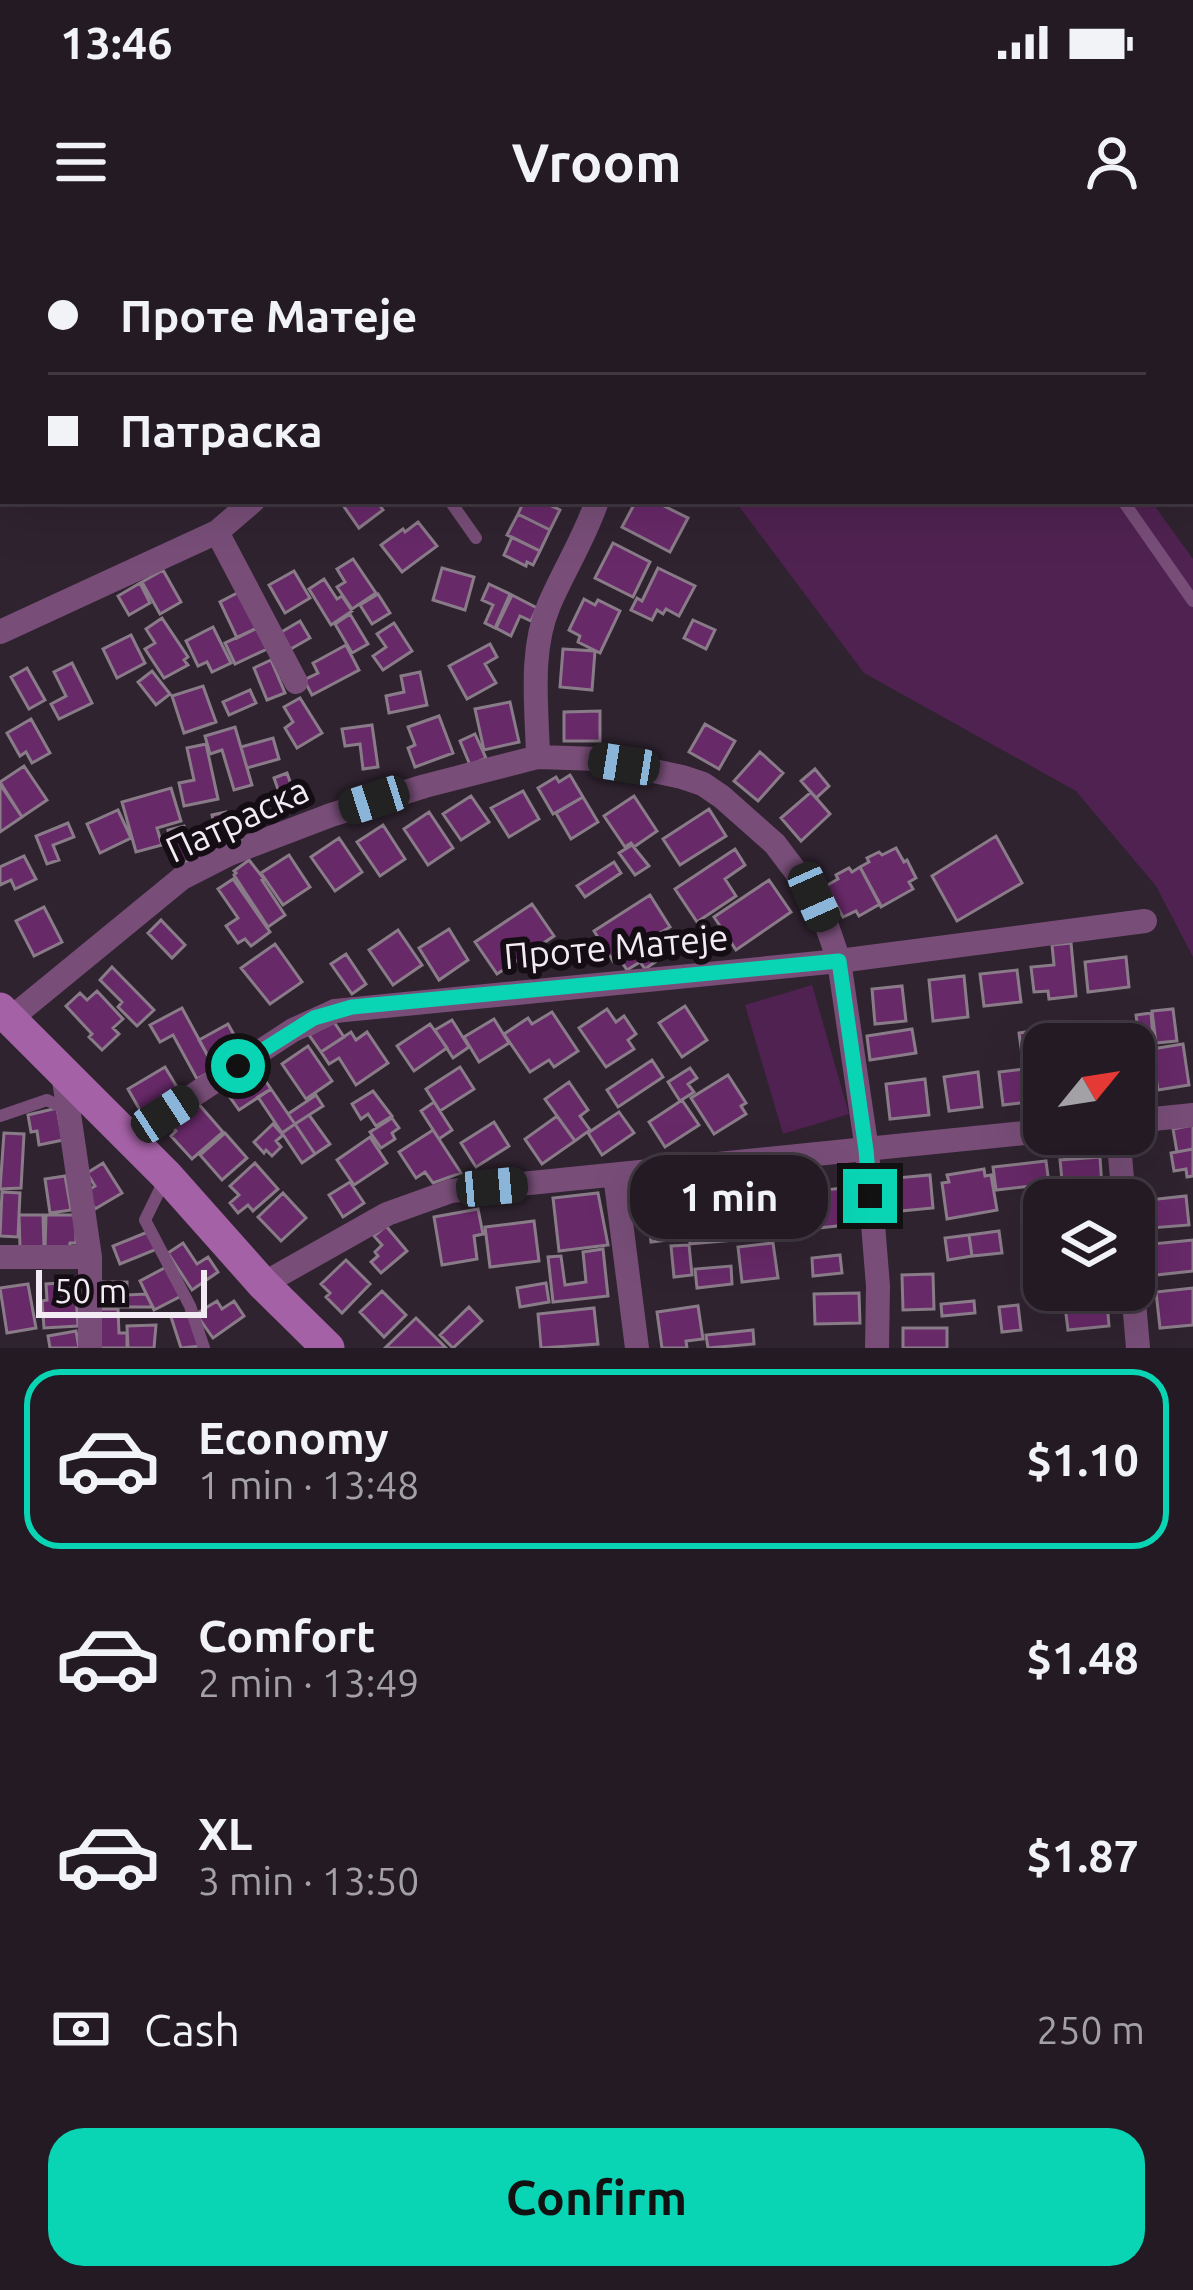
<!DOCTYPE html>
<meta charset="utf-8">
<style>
:root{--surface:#231a23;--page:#2f2730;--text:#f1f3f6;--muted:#a3a1a6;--line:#403841;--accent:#09d5b5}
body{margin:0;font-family:Ubuntu,sans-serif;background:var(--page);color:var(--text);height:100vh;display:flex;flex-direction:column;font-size:45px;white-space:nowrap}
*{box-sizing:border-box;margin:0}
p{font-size:39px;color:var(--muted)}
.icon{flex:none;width:66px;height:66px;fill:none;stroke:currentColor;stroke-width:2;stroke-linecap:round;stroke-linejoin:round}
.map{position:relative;height:1108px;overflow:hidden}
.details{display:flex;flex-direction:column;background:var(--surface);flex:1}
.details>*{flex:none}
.banner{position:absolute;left:0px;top:0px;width:1194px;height:264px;box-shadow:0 12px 48px #0002,0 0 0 3px var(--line);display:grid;align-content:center;height:264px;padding:0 48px;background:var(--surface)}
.needle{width:78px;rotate:60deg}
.fabs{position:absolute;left:1023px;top:783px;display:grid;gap:24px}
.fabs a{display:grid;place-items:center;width:132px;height:132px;border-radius:24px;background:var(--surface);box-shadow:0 12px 48px #0002,0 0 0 3px var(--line);font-size:60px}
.scale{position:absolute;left:36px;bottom:30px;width:171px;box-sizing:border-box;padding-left:12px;border:6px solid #f3ebf3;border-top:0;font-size:33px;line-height:42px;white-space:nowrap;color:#f3ebf3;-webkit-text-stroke:9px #140e14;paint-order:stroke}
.end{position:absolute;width:54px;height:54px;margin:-27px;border:15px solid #09d5b5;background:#111;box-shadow:0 0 0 6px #111}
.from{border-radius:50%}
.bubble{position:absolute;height:84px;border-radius:36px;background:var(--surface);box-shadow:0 12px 48px #0002,0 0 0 3px var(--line);font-size:39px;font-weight:700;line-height:84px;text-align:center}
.car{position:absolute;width:36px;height:72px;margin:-36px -18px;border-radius:15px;box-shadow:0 0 9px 3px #0007;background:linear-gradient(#222 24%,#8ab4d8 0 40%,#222 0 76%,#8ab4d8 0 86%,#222 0)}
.banner b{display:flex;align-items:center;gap:42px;height:114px;font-size:45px}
.banner b+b{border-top:3px solid var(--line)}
.banner i{width:30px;height:30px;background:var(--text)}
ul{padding:21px 0 0;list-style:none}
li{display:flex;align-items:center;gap:36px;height:180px;margin:0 24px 18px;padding:0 24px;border:6px solid transparent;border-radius:36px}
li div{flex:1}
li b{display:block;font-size:45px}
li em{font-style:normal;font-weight:700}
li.current{border-color:var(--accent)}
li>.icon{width:108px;height:108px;stroke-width:1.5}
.pay{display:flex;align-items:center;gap:30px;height:132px;padding:0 48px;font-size:45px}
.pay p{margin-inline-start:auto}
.action{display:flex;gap:24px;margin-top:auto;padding:24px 48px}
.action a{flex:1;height:138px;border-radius:36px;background:var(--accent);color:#111;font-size:48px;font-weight:700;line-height:138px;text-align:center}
.status{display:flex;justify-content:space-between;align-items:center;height:84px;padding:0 60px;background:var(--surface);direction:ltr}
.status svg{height:33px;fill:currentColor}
header{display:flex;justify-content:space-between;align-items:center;height:156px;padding:0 48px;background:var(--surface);font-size:54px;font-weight:700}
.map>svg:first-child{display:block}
.green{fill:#502251}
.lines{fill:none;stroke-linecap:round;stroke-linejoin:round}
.river{stroke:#2d002f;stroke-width:42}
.building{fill:#682969;stroke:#8a7b89;stroke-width:3}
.service{stroke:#784e78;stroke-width:12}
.minor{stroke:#784e78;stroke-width:24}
.secondary{stroke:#a461a5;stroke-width:33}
.route{stroke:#09d5b5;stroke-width:15}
.labels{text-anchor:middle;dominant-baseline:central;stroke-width:12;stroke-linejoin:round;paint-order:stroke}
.street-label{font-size:36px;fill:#f3ebf3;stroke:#140e14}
</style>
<div class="status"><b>13:46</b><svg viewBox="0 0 49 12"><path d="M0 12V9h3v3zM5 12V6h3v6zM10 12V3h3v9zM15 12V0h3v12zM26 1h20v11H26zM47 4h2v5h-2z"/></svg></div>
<header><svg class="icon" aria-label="menu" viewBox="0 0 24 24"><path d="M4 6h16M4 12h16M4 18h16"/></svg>Vroom<svg class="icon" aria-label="person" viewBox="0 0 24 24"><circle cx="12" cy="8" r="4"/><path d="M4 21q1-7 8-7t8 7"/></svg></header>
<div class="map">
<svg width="1193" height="1108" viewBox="0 0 1193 1108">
<rect width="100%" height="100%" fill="#2f232f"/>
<path class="green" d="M735 261H1151L1193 319V717L1156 646 1076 551 864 433Z
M812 745 849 874 783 894 745 765Z"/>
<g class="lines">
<path class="river" d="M247 3 258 0
M0 66H3"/>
</g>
<path class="building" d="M340 261H377L383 270 359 288Z
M524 261H541L560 270 550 290 518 274Z
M636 261H654L688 278 670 312 622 287Z
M518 274 550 290 540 311 507 295Z
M418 282 437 306 402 332 381 305 403 289 405 292Z
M512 297 540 311 533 325 527 322 526 326 504 315Z
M613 303 650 322 633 357 595 338Z
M353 319 376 353 352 369 337 347 345 342 337 329Z
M442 328 474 337 465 370 433 360Z
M658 328 695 346 679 376 666 369 663 374 657 370 652 380 631 370 637 358 642 361Z
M163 330 181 362 160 374 142 342Z
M294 331 310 358 285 373 269 345Z
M324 339 337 359 342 356 352 371 331 385 309 349Z
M140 343 150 363 129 375 118 356Z
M489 344 510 354 495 388 485 383 493 365 482 360Z
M239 352 257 388 237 398 220 362Z
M378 354 390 373 372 384 360 365Z
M512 355 537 368 531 381 520 376 511 396 496 388Z
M584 359 595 365 598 360 620 371 600 413 578 402 580 396 569 390Z
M350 374 368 404 352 413 335 384Z
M162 378 188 417 184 420 188 425 164 438 145 409 155 403 146 389Z
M693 380 715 390 706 409 684 398Z
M300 381 310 398 282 414 273 397Z
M394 383 412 411 383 430 373 416 386 407 377 394Z
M213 387 231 423 212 432 207 422 198 426 186 401Z
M257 388 267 409 235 424 225 403Z
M131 395 145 423 117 438 103 409Z
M490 404 497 417 485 424 496 443 467 459 449 426Z
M346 405 359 430 312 455 304 440 318 433 313 423Z
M563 409 595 411 592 450 560 447Z
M271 420 285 453 267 460 254 428Z
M72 423 92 463 59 479 51 464 66 456 54 432Z
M27 428 45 460 29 469 11 437Z
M152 431 170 454 156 465 138 442Z
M420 432 427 465 389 473 386 456 404 452 401 436Z
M203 446 216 482 184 493 172 456Z
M250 450 256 463 229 475 223 462Z
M300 458 322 493 297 508 285 488 293 482 284 467Z
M510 462 519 502 484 510 475 469Z
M600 471V501H564V472Z
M439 476 453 513 415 527 408 508 415 505 408 487Z
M31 479 50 513 32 523 26 512 20 516 7 493Z
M705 484 735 501 719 529 689 512Z
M372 485 378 527 363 529 360 504 345 506 342 489Z
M235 487 252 545 234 550 222 510 210 514 205 496Z
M475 494 486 518 470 525 460 501Z
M273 498 279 519 247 528 241 507Z
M206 504 218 559 184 566 179 543 194 540 187 508Z
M760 512 783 533 758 561 734 541Z
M24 526 47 560 22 577 0 542Z
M815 529 829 546 816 558 801 541Z
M287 533 299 567 286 572 274 538Z
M570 535 583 557 553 574 538 548 556 537 559 542Z
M0 544 22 577 0 592Z
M171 548 181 581 157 588 162 605 136 612 122 562Z
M523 551 539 579 509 597 491 568Z
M811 552 830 574 801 601 781 578Z
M471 556 489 582 461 600 443 574Z
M634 556 657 591 634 607 631 603 625 607 604 576Z
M583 557 598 582 571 599 556 573Z
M709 569 726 596 680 625 663 599Z
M118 570 131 598 100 613 87 584Z
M226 572 233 604 219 607 212 575Z
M429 572 453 608 428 625 404 589Z
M68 583 74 597 53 605 59 620 47 624 36 596Z
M383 585 405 619 380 636 357 602Z
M184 586 193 620 177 625 168 590Z
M996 596 1022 643 957 681 932 636Z
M339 598 362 632 335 651 311 617Z
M632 605 649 626 635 635 619 613Z
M896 608 904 622 907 620 916 638 909 642 913 649 881 667 860 627 869 622 867 618 879 612 882 615Z
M735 609 745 625 725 639 736 656 697 682 675 649Z
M289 615 310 647 283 665 261 633Z
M24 616 36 639 15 649 11 640 0 645V627Z
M249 620 264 639 262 640 285 675 268 687 234 635 236 633 234 631Z
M614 622 621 633 585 657 577 646Z
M860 627 880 664 859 676 856 671 843 677 826 646 838 639 836 635 849 628 852 632Z
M233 639 270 692 251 706 245 699 238 703 226 686 238 678 218 649Z
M769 640 791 672 736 710 714 677Z
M650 655 670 687 613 721 594 691Z
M532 664 554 696 497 734 475 702Z
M44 667 62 702 34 716 16 681Z
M161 680 185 705 172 718 148 693Z
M449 689 468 720 439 740 419 708Z
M398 690 422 725 393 745 369 710Z
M642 703 655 722 645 729 640 722 627 730 619 718Z
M1071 703 1076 756 1049 759 1048 751 1034 752 1031 727 1054 725 1052 705Z
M275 704 302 742 270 764 241 728Z
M346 714 366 744 352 754 331 724Z
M1126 717 1129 747 1088 752 1085 722Z
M112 727 154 770 137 786 118 767 122 762 100 740Z
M1017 730 1021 762 984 766 980 734Z
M964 736 968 777 933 781 929 740Z
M902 746 906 781 875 784 872 749Z
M97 751 123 779 113 788 119 794 102 810 89 797 92 794 66 766 80 753 87 760Z
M685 766 707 800 682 817 659 783Z
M182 768 215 829 197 839 173 795 160 802 150 785Z
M607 769 616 782 624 776 636 794 628 800 634 809 606 827 579 788Z
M1173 769 1177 801 1156 803 1152 771Z
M552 772 578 811 554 827 549 820 530 832 504 794 528 778 532 784Z
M1151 773 1153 798 1139 799 1136 775Z
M494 779 509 803 479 822 464 797Z
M452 780 469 807 453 818 435 790Z
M334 782 344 797 321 812 309 795Z
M228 784 244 813 215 829 199 800Z
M430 784 447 808 414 831 397 806Z
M912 789 916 813 870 820 867 796Z
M1032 791 1036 820 1023 822 1019 793Z
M351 792 356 800 367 792 388 823 356 845 339 818 329 824 321 812Z
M1183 804 1189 845 1158 850 1152 809Z
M308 806 332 841 306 859 282 824Z
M652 820 663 837 618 867 607 850Z
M254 824 271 849 239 870 222 846Z
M165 827 183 857 145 879 128 849Z
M460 827 474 849 440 871 426 849Z
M690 828 697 838 688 844 694 852 680 861 668 842Z
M1032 828 1036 861 1003 865 999 832Z
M978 832 982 867 949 871 944 837Z
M728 835 746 863 741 866 746 874 714 894 691 858Z
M925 839 929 875 890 879 886 844Z
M569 842 588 870 580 876 590 890 575 901 545 859Z
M271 849 295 884 282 893 258 857Z
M373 851 392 876 376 886 368 874 361 879 352 864Z
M316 855 323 866 295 884 288 874Z
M682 860 699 885 665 907 649 882Z
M196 861 223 892 192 919 171 896 176 891 170 884Z
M434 862 452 890 439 899 421 871Z
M57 868 63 900 39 905 37 891 31 892 28 875Z
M619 872 634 893 602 915 588 893Z
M309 875 330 904 315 914 295 884Z
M557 876 575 901 542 924 525 899Z
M392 878 399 888 392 893 395 899 381 908 370 892Z
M494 882 509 906 476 927 461 903Z
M273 884 283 895 276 901 281 907 272 916 266 910 264 913 254 902Z
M295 884 315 914 302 923 282 893Z
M1193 885V909L1177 912 1173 889Z
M433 890 461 933 433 943 425 932 416 938 399 912Z
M4 893 24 894 21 948 0 949Z
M225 893 247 918 222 940 200 915Z
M370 897 387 923 354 945 337 920Z
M1193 909V936L1187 937 1186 929 1174 931 1171 913Z
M1100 917 1102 948 1063 951 1060 920Z
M1046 921 1049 944 996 950 993 927Z
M103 923 122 953 95 969 85 952 95 946 87 933Z
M255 923 278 949 253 971 248 965 238 973 230 963 239 955 230 946Z
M984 929 985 936 991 935 997 970 947 979 942 943 949 942 947 935Z
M930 935 933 968 900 971 896 938Z
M65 936 71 970 50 973 45 939Z
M861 936 866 983 818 988 814 951 844 948 843 938Z
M350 942 364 963 343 977 329 955Z
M794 950 798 996 771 999 768 951Z
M2 952 20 953 18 997 0 996Z
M283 953 306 978 281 1001 258 977Z
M598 953 608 1005 559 1011 553 958Z
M1186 956 1189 985 1151 988 1148 960Z
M734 960 737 1000 690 1004 686 963Z
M681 965 684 998 651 1002 647 968Z
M478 969 483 994 474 996 477 1019 442 1025 434 977Z
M19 975H43L44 1007H20Z
M46 975H76V1003H70L69 1009 45 1008Z
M534 981 539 1021 490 1027 485 987Z
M386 986 407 1011 381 1033 371 1022 378 1016 375 1012 382 1005 374 996Z
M150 991 157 1009 120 1024 113 1006Z
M999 991 1002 1013 972 1016 969 995Z
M969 995 972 1016 948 1020 945 998Z
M1193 1000V1031L1156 1035 1152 1004Z
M183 1003 197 1024 208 1017 218 1032 192 1050 168 1013Z
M773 1003 778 1038 742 1042 738 1007Z
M689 1005 692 1035 674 1037 671 1006Z
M603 1009 608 1056 553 1062 548 1017 561 1016 565 1045 586 1042 583 1012Z
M840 1015 842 1033 813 1036 812 1018Z
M346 1020 370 1044 342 1073 326 1057 330 1053 321 1044Z
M168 1026 183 1055 154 1070 140 1041Z
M731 1026 732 1044 697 1048 695 1029Z
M933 1034 934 1069 903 1070 902 1035Z
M75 1042 78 1086 44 1088 42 1061 47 1060 46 1044Z
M99 1042H127V1055L146 1054 153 1067H99Z
M546 1043 549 1062 520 1067 517 1048Z
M28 1044 36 1088 7 1093 0 1048Z
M1193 1048V1085L1160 1088 1156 1052Z
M382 1051 406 1075 384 1097 360 1072Z
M859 1053 860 1083 815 1084 814 1054Z
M217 1061 222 1069 234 1061 244 1076 213 1098 196 1074Z
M974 1061 975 1073 942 1076 941 1064Z
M1107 1062 1109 1086 1068 1090 1065 1066Z
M1018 1065 1021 1090 1002 1092 999 1067Z
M698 1066 703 1099 686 1101 687 1108H662L657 1072Z
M469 1067 482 1081 453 1108 440 1095Z
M594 1068 598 1104 541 1108 538 1074Z
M99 1069H118L119 1093H127V1108H100Z
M190 1072 201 1106 181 1108 171 1077Z
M416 1078 446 1108H385Z
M156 1085 154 1108H128L127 1086Z
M903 1088H947V1108H903Z
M753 1090 754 1104 708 1108 706 1095Z
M76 1091 79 1108H50L48 1096Z"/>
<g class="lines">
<path class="service" d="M450 261 476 298
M1123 261 1193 361
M0 876 47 860 66 869
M166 937 145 980 190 1066 204 1108"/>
<path class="minor" d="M752 0 761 3
M456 3 464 0
M831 3V0
M1191 75 1193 74
M217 292 296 442
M0 392 217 292 253 261
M538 517C537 467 529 412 549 365 564 330 585 297 597 261
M10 779 182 638 229 614 331 575 425 546 538 517 598 519 682 537 703 544 722 557 775 604 815 657 827 686 839 721 867 910 878 1046 877 1108
M63 833 90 1017V1108
M1134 881 1193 875
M1118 894 1124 960
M128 898 293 790 335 771 839 721 1145 681
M615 935 637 1108
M0 1017H90
M263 1044 387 974 451 951 1044 891
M1133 1050 1138 1108"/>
<path class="secondary" d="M0 769 167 936 263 1044 328 1108"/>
</g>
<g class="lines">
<path class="route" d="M238 826 314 778 352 767 839 721 866 910 870 956"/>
</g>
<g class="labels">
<g class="street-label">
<text transform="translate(237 579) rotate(-25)">Патраска</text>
<text transform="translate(616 706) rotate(-5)">Проте Матеје</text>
</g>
</g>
</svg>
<div class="fabs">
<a><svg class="needle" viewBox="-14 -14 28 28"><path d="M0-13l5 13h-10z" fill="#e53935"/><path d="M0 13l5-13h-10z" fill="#a3a1a6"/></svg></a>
<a><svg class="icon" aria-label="layers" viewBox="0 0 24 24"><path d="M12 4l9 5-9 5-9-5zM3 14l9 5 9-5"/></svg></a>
</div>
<div class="scale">50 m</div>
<i class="end from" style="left:238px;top:826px"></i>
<i class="end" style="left:870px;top:956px"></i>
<div class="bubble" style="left:630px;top:915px;width:198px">1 min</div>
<i class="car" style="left:624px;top:524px;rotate:279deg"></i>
<i class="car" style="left:374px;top:560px;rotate:252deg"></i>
<i class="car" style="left:814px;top:657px;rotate:156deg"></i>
<i class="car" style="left:165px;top:874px;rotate:57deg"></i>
<i class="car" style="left:492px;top:947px;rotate:85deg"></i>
<div class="banner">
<b><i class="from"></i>Проте Матеје</b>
<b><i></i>Патраска</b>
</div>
</div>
<section class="details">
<ul>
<li class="current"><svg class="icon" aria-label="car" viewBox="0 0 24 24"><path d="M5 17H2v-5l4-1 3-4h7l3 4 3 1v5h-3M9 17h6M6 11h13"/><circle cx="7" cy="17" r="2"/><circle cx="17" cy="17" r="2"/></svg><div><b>Economy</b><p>1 min · 13:48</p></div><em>$1.10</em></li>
<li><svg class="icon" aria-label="car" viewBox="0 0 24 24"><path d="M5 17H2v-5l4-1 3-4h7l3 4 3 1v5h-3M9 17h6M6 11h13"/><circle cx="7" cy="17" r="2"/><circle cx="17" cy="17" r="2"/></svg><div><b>Comfort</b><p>2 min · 13:49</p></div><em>$1.48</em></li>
<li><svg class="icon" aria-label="car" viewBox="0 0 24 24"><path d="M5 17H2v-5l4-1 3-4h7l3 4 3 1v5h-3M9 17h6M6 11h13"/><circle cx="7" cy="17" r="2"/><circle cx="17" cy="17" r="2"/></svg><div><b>XL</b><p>3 min · 13:50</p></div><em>$1.87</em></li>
</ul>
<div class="pay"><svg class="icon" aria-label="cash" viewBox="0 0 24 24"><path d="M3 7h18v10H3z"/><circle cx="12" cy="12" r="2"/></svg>Cash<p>250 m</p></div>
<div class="action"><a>Confirm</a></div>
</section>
